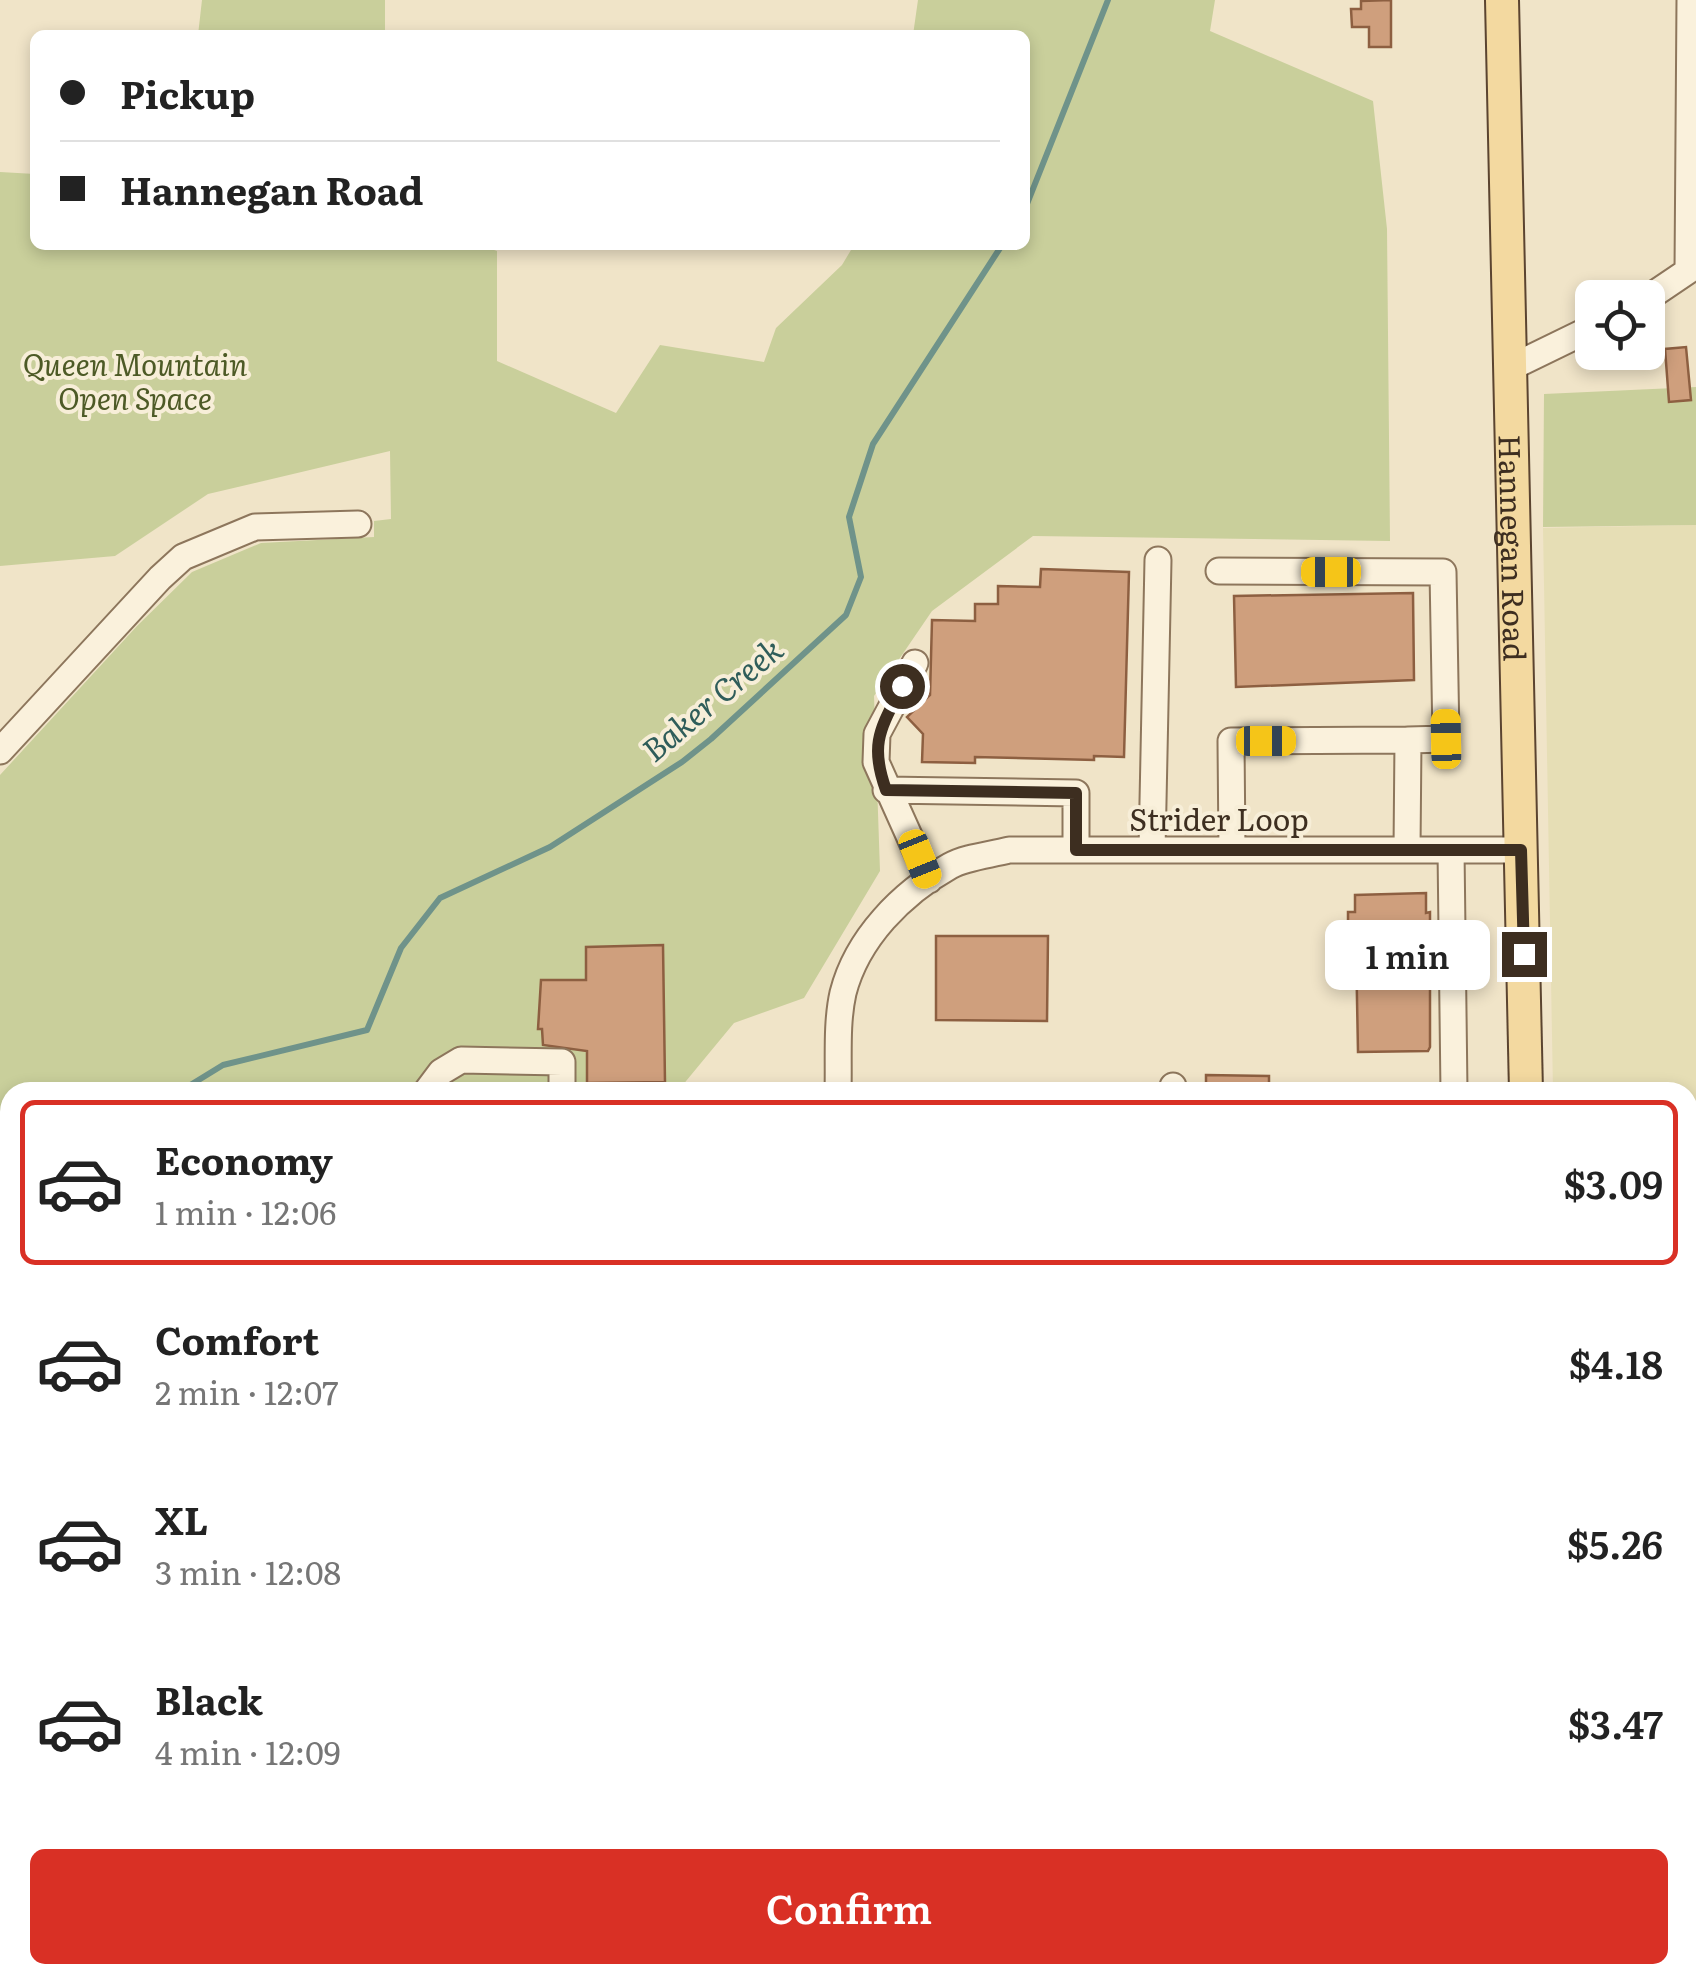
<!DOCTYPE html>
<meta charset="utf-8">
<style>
:root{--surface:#fff;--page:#f2f2f2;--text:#222;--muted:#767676;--line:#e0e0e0;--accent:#d93025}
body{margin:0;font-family:Literata,serif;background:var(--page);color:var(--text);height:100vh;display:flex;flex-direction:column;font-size:38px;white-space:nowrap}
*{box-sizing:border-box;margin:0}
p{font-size:32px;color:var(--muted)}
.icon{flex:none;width:55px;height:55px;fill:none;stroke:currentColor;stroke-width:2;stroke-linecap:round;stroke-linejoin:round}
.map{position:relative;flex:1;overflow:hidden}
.drawer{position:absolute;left:0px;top:1082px;width:1698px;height:902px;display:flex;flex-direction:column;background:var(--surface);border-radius:30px 30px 0 0;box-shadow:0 5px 15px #0003}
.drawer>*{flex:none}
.banner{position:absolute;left:30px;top:30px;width:1000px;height:220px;border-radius:15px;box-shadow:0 5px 15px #0003;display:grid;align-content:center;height:220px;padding:0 30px;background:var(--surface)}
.controls{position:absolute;left:1575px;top:280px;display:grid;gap:20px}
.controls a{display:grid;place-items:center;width:90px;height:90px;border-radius:15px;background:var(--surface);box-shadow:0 5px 15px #0003;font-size:50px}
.end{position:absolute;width:45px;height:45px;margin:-22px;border:12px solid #3d2e20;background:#fff;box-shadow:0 0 0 5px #fff}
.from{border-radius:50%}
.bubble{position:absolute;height:70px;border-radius:15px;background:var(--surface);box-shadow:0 5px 15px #0003;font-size:32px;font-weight:600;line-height:70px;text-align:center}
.car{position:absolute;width:30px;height:60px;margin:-30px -15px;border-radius:12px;box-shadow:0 0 8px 2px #0007;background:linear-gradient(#f5c518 24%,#345 0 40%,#f5c518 0 76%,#345 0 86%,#f5c518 0)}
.banner b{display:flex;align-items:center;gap:35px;height:95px;font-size:38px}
.banner b+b{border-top:2px solid var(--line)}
.banner i{width:25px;height:25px;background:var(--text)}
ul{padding:18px 0 0;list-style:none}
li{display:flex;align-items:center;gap:30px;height:165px;margin:0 20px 15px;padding:0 10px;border:5px solid transparent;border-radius:15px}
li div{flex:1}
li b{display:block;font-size:38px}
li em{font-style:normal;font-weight:600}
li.current{border-color:var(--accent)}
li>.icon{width:90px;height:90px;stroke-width:1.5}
.primary-button{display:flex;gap:20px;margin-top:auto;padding:20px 30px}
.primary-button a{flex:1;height:115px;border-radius:15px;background:var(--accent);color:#fff;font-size:40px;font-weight:600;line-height:115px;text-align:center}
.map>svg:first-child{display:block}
.farmland{fill:#e6deb5}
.green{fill:#c9cf9b}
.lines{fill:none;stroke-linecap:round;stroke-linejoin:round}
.stream{stroke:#6f938a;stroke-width:6}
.building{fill:#cf9f7d;stroke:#8d5f41;stroke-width:2.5}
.minor-casing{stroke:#8d765c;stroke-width:29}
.major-casing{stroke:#5b4430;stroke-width:36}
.minor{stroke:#faf1dc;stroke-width:25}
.major{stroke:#f3d9a0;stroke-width:32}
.route{stroke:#3d2e20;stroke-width:12}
.labels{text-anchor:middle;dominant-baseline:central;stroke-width:8;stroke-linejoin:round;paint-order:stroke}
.park-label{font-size:30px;font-style:italic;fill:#4d5a26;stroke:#f7eed8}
.street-label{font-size:30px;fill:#3d2e20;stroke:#f7eed8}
.water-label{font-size:32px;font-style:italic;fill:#2f5d5a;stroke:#f7eed8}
</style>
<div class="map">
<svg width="1696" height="1984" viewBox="0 0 1696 1984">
<rect width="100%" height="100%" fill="#f0e4c8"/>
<path class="farmland" d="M1696 525V1105H1688V1092H1553L1543 528Z"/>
<path class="green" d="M202 0H385V35H198Z
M918 0H1215L1210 31 1373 101 1387 229 1390 541 1033 536 932 611 874 696 880 871 804 998 734 1023 677 1092H10V1274H2L0 1277V775L137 626 192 572 261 543 374 537V521L391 519 390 451 208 494 115 556 0 566V172L35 174V245H480L497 251V361L616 413 660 345 764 362 776 328 842 265 854 245H1025V35H913Z
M1696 387V525L1543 527 1544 394Z"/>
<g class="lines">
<path class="stream" d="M1025 209 1108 0
M179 1092 223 1065 367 1030 401 948 440 898 550 847 682 762 711 739 846 615 861 577 849 517 873 444 1002 245
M0 1197 10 1192"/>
</g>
<path class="building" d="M1391 0V47H1369V27H1352L1351 9H1361V1Z
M1686 347 1691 400 1669 402 1665 349Z
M1041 569 1129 572 1124 757 1094 756V760L975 757V763L922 762 923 734 907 717 930 695 932 620 975 621V604H998V586L1040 587Z
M1413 593 1414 680 1236 687 1234 596Z
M1426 893V913L1430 912V1047L1428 1051 1358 1052 1356 946H1348V912H1355V895Z
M936 936H1048L1047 1021 936 1020Z
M663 945 665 1082 587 1083V1051L543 1045 542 1029H538L541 980H586V947Z
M1206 1075 1269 1076V1092H1206Z"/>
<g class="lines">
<defs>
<path id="minor" d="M1648 298 1688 271 1690 0
M1510 368 1592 328
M1219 571 1443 572 1446 739 1408 740
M915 663 877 734 876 762 929 880
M0 751 160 578 183 557 255 527 358 524
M886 790 1076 793V850
M1152 850 1158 560
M1232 850 1231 741 1408 740 1407 850
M1451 850 1454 1092
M426 1092 441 1072 461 1060 562 1062V1092
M838 1092C839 1060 836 1024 843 993 857 938 902 893 950 866 966 857 990 855 1009 850H1521
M1173 1092V1086
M1688 1132H1696
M1688 1258 1696 1257
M1688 1299H1696
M1688 1548H1696
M1688 1694H1696
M388 1975V1984
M1246 1975 1247 1984
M1495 1975V1984"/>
<g id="major">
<path id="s1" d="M1502 0 1526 1092"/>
<path d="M0 1684H10"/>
<path d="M1540 1975V1984"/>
</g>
</defs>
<use href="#minor" class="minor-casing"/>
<use href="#major" class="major-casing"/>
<use href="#minor" class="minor"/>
<use href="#major" class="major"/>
</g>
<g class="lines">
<path class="route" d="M902 686C881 728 869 743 886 790L1076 793V850H1521L1524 954"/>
</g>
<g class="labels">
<g class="park-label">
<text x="135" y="363">Queen Mountain<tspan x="135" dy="34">Open Space</tspan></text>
</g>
<g class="street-label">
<text stroke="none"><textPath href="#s1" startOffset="548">Hannegan Road</textPath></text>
<text x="1219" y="818">Strider Loop</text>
</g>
<g class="water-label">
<text transform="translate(711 698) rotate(-40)">Baker Creek</text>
</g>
</g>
</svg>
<div class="controls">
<a><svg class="icon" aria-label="locate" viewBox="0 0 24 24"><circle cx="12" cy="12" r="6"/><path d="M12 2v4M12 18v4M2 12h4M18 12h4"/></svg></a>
</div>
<i class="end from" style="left:902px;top:686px"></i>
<i class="end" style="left:1524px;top:954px"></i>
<div class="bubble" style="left:1325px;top:920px;width:165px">1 min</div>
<i class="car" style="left:1331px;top:572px;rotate:270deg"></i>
<i class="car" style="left:1446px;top:739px;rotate:359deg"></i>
<i class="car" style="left:1266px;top:741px;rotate:90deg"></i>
<i class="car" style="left:920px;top:859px;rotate:158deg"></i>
<div class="banner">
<b><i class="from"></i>Pickup</b>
<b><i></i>Hannegan Road</b>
</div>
<section class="drawer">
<ul>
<li class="current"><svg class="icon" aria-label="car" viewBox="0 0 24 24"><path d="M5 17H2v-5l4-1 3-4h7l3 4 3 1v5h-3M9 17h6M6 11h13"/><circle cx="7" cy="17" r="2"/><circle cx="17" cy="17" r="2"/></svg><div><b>Economy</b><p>1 min · 12:06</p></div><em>$3.09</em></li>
<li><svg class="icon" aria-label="car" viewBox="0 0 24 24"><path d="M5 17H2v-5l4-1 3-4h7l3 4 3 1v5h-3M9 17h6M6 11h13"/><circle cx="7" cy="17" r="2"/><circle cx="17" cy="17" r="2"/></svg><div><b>Comfort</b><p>2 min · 12:07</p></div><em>$4.18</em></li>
<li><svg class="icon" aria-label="car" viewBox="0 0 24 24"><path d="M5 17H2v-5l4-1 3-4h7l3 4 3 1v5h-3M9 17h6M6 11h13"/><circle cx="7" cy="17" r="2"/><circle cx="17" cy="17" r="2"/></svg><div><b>XL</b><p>3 min · 12:08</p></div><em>$5.26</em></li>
<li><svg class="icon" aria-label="car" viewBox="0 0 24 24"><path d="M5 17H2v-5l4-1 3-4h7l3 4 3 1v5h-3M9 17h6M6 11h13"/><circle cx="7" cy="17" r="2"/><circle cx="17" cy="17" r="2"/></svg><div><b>Black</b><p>4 min · 12:09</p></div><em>$3.47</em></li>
</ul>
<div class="primary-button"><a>Confirm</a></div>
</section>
</div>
